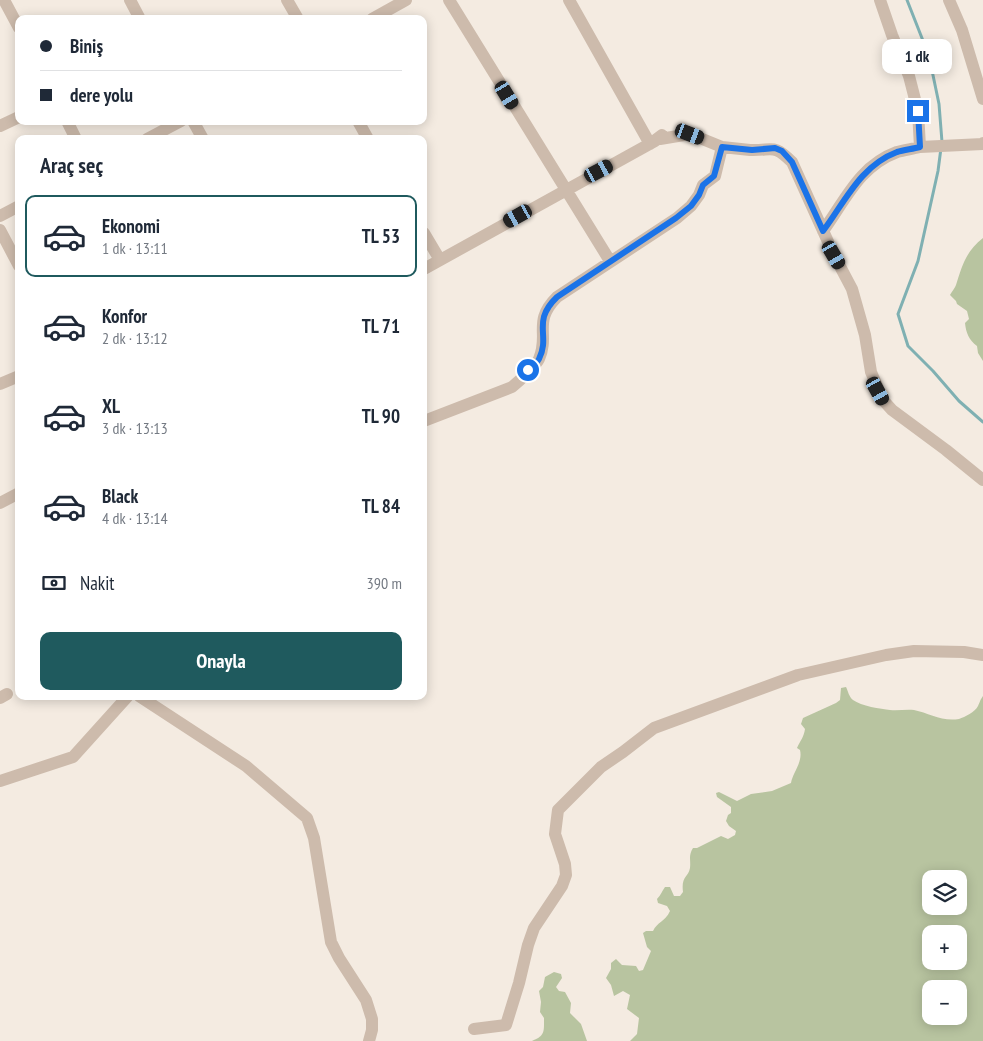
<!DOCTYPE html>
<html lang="tr">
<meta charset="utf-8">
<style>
:root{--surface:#fff;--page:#f2f2f3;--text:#1f2937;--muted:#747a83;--line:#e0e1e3;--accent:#1f5a5e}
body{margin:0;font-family:"PT Sans Narrow",sans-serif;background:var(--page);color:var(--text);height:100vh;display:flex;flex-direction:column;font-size:19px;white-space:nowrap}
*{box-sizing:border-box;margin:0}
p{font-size:16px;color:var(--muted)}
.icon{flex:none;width:28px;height:28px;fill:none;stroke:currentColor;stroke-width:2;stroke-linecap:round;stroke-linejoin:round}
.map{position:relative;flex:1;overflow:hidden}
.sheet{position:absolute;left:15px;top:135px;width:412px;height:565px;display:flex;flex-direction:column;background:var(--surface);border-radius:10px;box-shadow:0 2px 12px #0003}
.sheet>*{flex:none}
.top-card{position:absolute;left:15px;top:15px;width:412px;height:110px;border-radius:10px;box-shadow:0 2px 12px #0003;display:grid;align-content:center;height:110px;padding:0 25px;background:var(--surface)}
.buttons{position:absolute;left:922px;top:870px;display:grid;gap:10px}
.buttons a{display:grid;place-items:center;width:45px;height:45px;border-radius:10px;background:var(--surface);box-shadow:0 2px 12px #0003;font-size:25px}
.end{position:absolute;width:22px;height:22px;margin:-11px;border:6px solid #1a73e8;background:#fff;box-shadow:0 0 0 2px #fff}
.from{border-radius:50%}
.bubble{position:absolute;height:35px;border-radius:10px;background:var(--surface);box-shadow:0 2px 12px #0003;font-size:16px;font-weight:700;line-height:35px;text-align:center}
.car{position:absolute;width:15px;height:30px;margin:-15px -8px;border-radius:6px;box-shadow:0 0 4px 1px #0007;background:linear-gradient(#222 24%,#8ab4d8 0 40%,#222 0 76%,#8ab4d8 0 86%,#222 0)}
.top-card b{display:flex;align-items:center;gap:18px;height:48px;font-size:19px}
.top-card b+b{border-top:1px solid var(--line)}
.top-card i{width:12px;height:12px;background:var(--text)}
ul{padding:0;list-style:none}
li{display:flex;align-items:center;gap:15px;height:82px;margin:0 10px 8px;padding:0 15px;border:2px solid transparent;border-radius:10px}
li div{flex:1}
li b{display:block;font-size:19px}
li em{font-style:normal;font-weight:700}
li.on{border-color:var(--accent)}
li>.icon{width:45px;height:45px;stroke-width:1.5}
h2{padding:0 25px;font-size:22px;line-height:60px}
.pay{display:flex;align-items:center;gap:12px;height:55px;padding:0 25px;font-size:19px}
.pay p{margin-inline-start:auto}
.primary-button{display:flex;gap:10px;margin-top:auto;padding:10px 25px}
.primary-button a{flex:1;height:58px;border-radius:10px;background:var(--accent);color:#fff;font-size:20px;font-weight:700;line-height:58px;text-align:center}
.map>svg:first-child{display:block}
.green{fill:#b8c4a0;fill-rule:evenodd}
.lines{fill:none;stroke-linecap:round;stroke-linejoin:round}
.stream{stroke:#7fb0b2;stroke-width:3}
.minor{stroke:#cdbbac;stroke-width:12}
.route{stroke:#1a73e8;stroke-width:6}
</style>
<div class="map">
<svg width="983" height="1041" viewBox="0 0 983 1041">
<rect width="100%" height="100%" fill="#f4ebe1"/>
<path class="green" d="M983 238V361L978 353 977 346C969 340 966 333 965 323L969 319 967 311 957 304 956 301 950 295C952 291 955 288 956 285 962 266 966 251 983 238Z
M846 687C848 691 849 697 853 700 861 706 881 709 890 710 898 711 906 709 914 710 929 713 942 722 959 719 965 717 975 712 978 706 980 702 980 700 983 696V1041H630L637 1034 639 1018 627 1009 630 995 623 991 614 996 611 985 606 978 611 969V963L616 959 622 965 636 966 639 971 643 970 651 951 647 947 643 933 646 931H653C657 922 665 922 670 911L667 906 658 903 657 899C661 895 662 891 665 887H670L674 896H680L683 892C681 876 688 878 690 868 691 860 688 856 693 848H697L721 836 728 839 735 835 736 831 729 826 726 821 728 815 731 813V807L717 797 716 793 719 792 737 801 751 794 772 791 791 783C793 772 803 762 800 750L797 748C800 741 804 737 805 729L801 724 803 718 836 703 840 700 841 688ZM931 879H959V906H931ZM931 934H959V961H931ZM931 989H959V1016H931Z
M554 972 561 974 562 978 556 987 559 991 565 992 571 1003 570 1013 581 1024 587 1041H532C545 1036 544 1032 544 1018L540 1012 541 1002 539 991 543 987 545 977Z"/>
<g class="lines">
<path class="stream" d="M907 0 929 56 939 104 942 142
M941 148 938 171 918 261 898 314 908 346 933 371 959 401 983 422"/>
<path class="minor" d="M4 0 19 28
M130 0 140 19
M287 0 298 19
M449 0 610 261
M949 0 962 30 983 99
M372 19 406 0
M67 121 76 139
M193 121 203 139
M358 121 368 139
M0 126 19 117
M147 139 181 121
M722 147C731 148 740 149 750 150 773 151 773 143 792 162L834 255 852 289 865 335 871 372 883 400 892 410 946 450 983 480
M920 147 983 144V143
M0 216 19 206
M0 230 19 266
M823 231C845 201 859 166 897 152 904 150 912 149 920 147L918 111 909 76 892 35 880 0
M424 233 440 260
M424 269 655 141
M0 384 19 376
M424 421 512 387C518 382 536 366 539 359 550 334 532 322 557 297L677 218 691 206 699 195 703 185 715 176 722 147 690 134 660 139 662 135 650 144 569 0
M0 503 19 493
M139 696 246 766 307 818 314 838 331 942 339 958 366 1000 372 1019V1030L369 1041
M0 698 7 694
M0 781 73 757 128 696
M474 1029 506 1025 519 983 528 945 534 928 562 886 566 875 565 864 555 834 558 810 601 767 623 752 654 728 798 675 886 655 914 651 964 652 983 655"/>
</g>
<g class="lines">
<path class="route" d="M528 370C532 367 537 363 539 359 551 335 531 322 557 297L676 218 691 206 699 195 703 185 714 176 722 147 752 150 775 148 782 151 792 162 823 231C845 202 860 166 897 152 904 150 912 149 920 147L918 111"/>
</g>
</svg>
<div class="buttons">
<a><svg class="icon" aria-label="layers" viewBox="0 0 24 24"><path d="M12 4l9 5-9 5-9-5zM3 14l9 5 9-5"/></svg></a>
<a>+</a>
<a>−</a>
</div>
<i class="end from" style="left:528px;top:370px"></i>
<i class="end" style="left:918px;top:111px"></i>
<div class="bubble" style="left:882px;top:39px;width:70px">1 dk</div>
<i class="car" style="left:507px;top:95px;rotate:149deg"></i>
<i class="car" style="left:690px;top:134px;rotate:111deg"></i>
<i class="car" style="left:599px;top:171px;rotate:62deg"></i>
<i class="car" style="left:518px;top:216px;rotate:241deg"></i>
<i class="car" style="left:834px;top:255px;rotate:150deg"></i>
<i class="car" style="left:878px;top:391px;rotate:151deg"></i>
<div class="top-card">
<b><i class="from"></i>Biniş</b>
<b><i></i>dere yolu</b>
</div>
<section class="sheet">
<h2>Araç seç</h2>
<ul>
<li class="on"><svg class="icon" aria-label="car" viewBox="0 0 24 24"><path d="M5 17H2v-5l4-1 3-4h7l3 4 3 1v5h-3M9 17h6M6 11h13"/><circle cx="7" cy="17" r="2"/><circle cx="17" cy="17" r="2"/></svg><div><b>Ekonomi</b><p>1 dk · 13:11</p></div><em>TL 53</em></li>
<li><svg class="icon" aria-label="car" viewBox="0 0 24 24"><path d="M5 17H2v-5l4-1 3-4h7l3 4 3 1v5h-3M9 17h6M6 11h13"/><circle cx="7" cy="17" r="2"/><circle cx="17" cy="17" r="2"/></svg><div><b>Konfor</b><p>2 dk · 13:12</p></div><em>TL 71</em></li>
<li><svg class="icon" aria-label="car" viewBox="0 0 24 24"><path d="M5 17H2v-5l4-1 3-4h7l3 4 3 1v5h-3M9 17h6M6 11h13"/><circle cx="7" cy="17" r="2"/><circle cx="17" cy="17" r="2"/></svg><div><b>XL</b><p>3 dk · 13:13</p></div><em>TL 90</em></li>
<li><svg class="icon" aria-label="car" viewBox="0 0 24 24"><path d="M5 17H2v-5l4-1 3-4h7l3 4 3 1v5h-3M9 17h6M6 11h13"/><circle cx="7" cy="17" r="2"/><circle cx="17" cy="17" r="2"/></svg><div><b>Black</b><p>4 dk · 13:14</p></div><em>TL 84</em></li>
</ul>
<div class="pay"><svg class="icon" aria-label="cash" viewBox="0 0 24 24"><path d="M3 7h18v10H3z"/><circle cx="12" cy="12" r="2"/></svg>Nakit<p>390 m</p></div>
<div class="primary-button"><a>Onayla</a></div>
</section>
</div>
